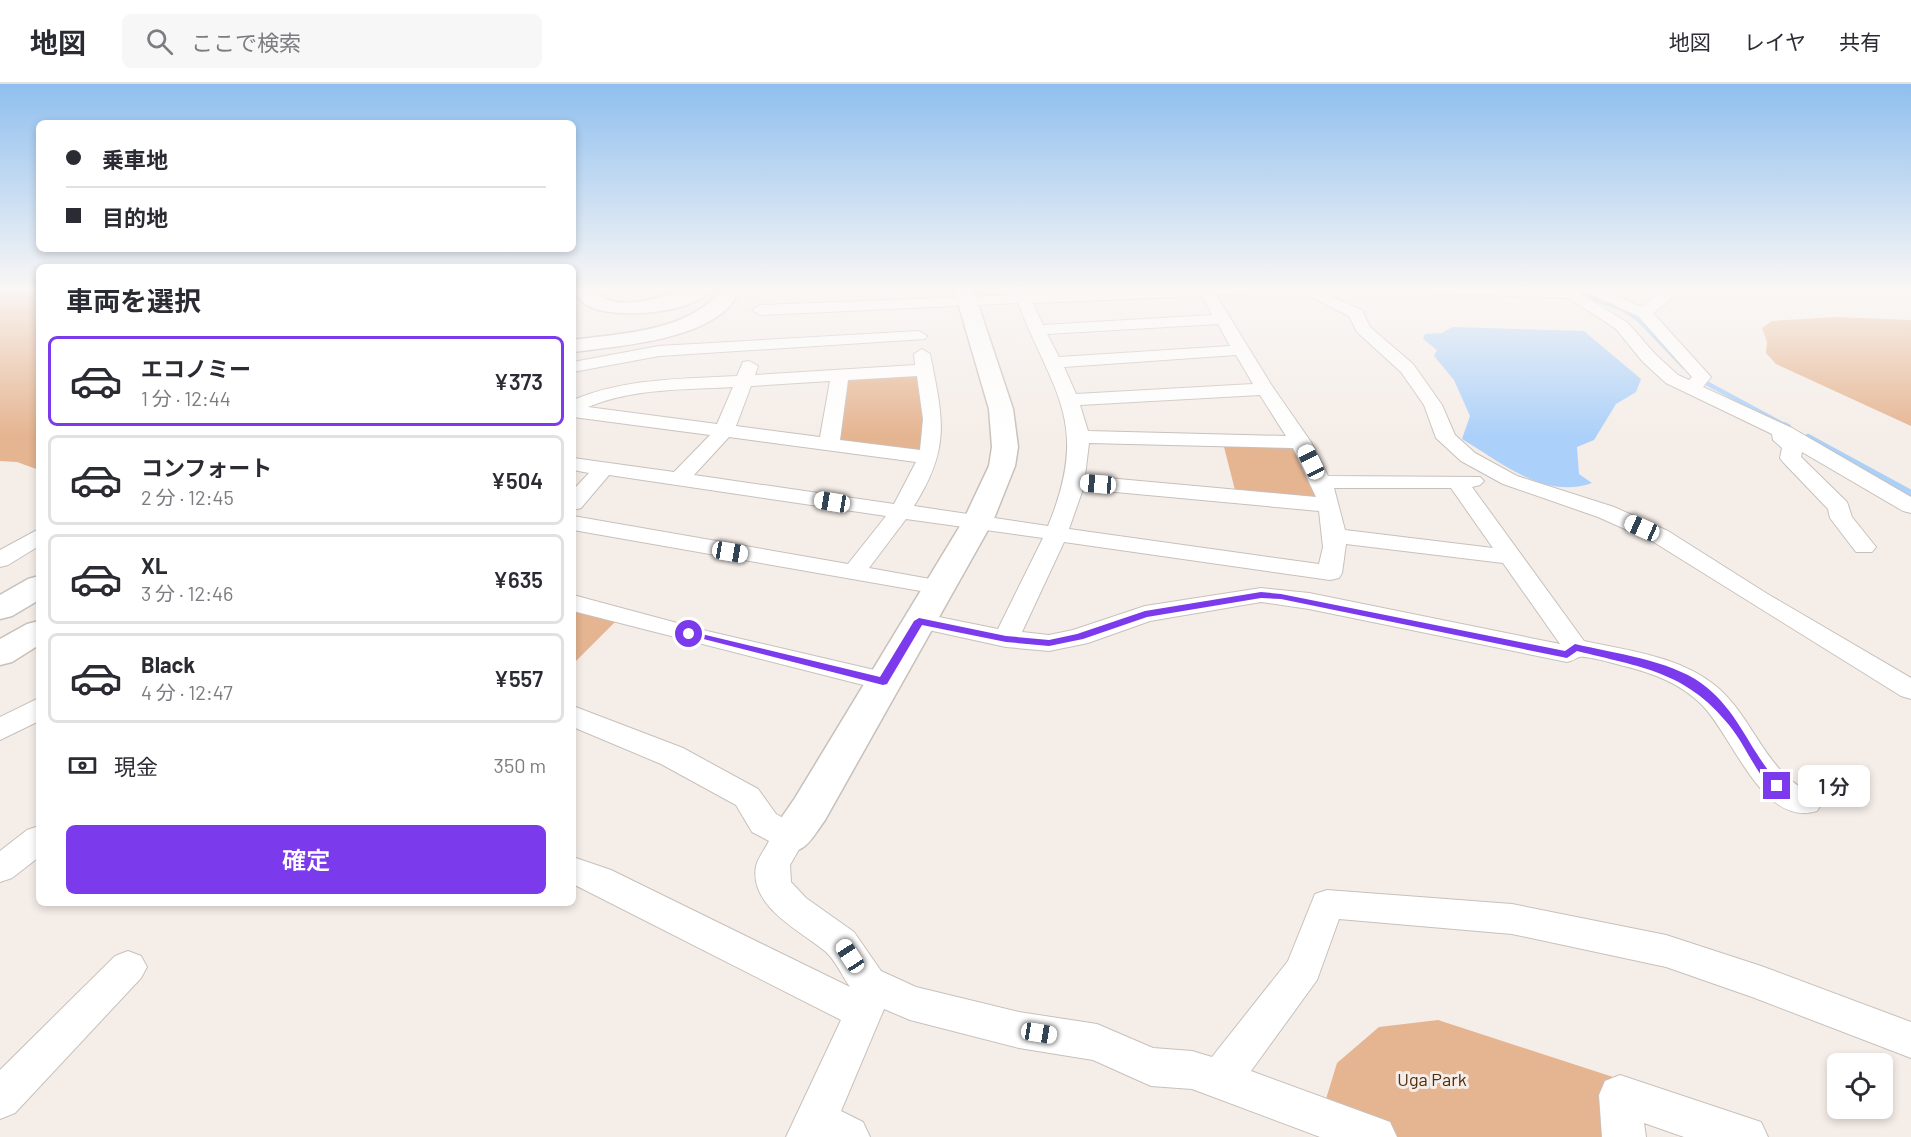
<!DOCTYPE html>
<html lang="ja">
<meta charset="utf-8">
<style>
:root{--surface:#fff;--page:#f7f7f7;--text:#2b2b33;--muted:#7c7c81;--line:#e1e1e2;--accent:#7c3aed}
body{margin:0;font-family:Barlow,"Noto Sans JP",sans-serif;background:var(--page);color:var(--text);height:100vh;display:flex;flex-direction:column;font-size:22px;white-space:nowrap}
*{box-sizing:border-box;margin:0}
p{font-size:20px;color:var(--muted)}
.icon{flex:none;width:33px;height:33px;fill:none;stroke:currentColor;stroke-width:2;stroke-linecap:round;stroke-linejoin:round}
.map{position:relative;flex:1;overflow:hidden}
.side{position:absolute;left:36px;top:180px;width:540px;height:642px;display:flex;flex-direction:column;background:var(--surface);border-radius:9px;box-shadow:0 3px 9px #0003}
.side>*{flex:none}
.banner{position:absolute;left:36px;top:36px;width:540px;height:132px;border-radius:9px;box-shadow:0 3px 9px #0003;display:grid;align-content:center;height:132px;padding:0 30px;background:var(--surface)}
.buttons{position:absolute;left:1827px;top:969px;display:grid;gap:12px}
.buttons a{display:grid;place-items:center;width:66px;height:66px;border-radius:9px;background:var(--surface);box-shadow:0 3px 9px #0003;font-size:30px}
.end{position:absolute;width:27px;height:27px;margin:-14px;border:8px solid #7c3aed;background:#fff;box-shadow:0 0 0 3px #fff}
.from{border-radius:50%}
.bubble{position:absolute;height:42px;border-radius:9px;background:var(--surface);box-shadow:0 3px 9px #0003;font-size:20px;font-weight:600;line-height:42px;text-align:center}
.car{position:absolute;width:18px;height:36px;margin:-18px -9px;border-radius:8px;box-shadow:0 0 4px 2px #0007;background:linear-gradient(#fff 24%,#345 0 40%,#fff 0 76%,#345 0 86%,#fff 0)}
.banner b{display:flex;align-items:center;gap:21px;height:57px;font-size:22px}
.banner b+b{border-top:2px solid var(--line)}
.banner i{width:15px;height:15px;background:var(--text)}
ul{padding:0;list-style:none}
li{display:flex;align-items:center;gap:18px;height:90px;margin:0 12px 9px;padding:0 18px;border:3px solid var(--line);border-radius:9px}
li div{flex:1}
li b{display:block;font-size:22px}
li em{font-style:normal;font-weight:600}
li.on{border-color:var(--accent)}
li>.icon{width:54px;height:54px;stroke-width:1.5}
h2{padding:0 30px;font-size:27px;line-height:72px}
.pay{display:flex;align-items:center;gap:15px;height:66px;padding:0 30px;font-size:22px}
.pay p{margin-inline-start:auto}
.cta{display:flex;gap:12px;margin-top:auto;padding:12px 30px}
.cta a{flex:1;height:69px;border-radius:9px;background:var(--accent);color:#fff;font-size:24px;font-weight:600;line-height:69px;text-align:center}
header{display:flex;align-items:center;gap:36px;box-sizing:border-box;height:84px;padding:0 30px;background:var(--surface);border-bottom:2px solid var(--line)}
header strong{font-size:28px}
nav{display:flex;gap:33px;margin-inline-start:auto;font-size:21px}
.search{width:420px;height:54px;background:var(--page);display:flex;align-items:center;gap:15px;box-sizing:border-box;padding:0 21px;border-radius:9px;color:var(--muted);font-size:22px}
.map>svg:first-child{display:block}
.green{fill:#e5b490}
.water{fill:#abd0f9}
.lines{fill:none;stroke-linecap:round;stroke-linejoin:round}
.stream-far1{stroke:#abd0f9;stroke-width:4.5}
.stream{stroke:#abd0f9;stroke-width:6}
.minor-casing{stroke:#c8c0bb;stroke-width:2}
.tertiary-casing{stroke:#c8c0bb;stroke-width:3}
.motorway-casing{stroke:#c8c0bb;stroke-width:3}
.minor{fill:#fff;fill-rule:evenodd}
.tertiary{fill:#fff;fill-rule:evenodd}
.motorway{fill:#fff;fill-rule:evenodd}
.route{fill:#7c3aed}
.labels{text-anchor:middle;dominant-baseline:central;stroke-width:6;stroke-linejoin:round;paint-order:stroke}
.near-park-label{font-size:18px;fill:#512c0c;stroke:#f5ede8}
</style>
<header>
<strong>地図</strong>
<div class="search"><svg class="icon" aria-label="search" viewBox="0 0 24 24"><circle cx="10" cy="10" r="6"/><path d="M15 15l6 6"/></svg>ここで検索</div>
<nav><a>地図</a><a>レイヤ</a><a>共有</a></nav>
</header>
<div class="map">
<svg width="1911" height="1053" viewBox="0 0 1911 1053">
<rect width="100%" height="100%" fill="#f5ede8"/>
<path class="green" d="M0 205H39V386L17 378 0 377Z
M1835 233 1911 236V342L1776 280 1766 269 1767 258 1762 244 1772 237Z
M919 289 925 327 921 369 838 359 848 294Z
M1223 359 1295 360 1318 417 1236 410Z
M573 523 619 534 573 580Z
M1438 936 1613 993 1618 1053H1388L1322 1028 1337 979 1379 943Z"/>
<path class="water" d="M1452 243 1584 247 1641 295 1636 308 1616 320 1594 356 1577 363 1579 390 1592 399C1544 416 1501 378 1462 355L1470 332 1454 296 1434 272 1437 266 1423 255 1425 250 1442 249Z"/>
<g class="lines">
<path class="stream-far1" d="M1577 209 1624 226 1638 235 1684 283
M1699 295 1786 342"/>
<path class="stream" d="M1784 341 1788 343
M1808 353 1911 409"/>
<defs>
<path id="minor" d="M1013 205H1028L1029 210 1137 205H1257L1250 209 1216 211 1272 302 1311 358 1328 392 1480 393 1484 397 1480 401 1472 403 1584 557C1629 567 1680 572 1717 603 1755 635 1767 694 1817 711L1822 719 1817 727C1762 744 1733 651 1701 620 1680 599 1652 589 1624 582 1616 580 1585 571 1579 573 1575 575 1572 577 1567 578L1309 525 1261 518 1150 537 1088 559 1049 567 1006 563 910 542 906 537 910 532 919 529 998 545 1043 454 906 435 869 484 947 498 950 503 947 508 938 510 573 446V432L848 480 886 432 609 391 581 424 573 426V406L589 389 573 386V374L674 388 710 351 573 333V316C626 294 681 295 737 292L743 278 749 277 758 282 755 291 915 281 914 270 922 265 930 270C943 335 951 363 914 422L1048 442C1091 338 1053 309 1018 219L760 231 752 226 760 221 1015 211ZM1202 212 1212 231 1043 241 1033 219ZM1218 240 1230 262 1059 273 1047 250ZM1236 271 1253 300 1076 310 1064 283ZM917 292 923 335 920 366 840 356 848 296ZM830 297 820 353 736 342 751 302ZM733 303 717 340 588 323C634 304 684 306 733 303ZM1260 311 1286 352 1088 347 1080 321ZM729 353 916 378 894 420 694 391ZM1089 359 1293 364 1316 413 1085 392ZM1334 404H1451L1493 464 1345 446ZM1083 405 1319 427 1323 463 1319 480 1069 445ZM1064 458 1330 496 1339 494 1342 489 1346 460 1503 479 1560 560 1309 509 1261 504 1145 522 1073 546 1049 551 1022 548Z
M1295 205H1315L1362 226 1370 243 1413 280 1442 321 1455 351 1475 369 1517 392 1614 423 1668 447 1766 509 1911 594V615L1901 612 1652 457 1598 433 1503 400 1461 377 1436 354 1424 321 1401 288 1357 248 1349 232Z
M1425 205H1573L1628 239 1655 270 1678 291 1689 296 1692 293 1638 232 1579 205H1600L1642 223 1662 205H1676L1673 214 1653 229 1711 293 1703 303 1792 344 1911 413V429L1903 427 1802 368 1801 373 1847 418 1852 433 1876 463 1872 468H1856L1830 434 1828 425 1783 378 1780 374 1782 364 1773 356 1772 350 1666 299 1643 278 1616 245 1569 214 1432 209Z
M919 247 927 252 925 255 659 272 573 288V278L659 262Z
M39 445V462L8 481 0 483V466Z
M573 511 707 547 883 588 893 591 897 597 893 603 883 606 573 527Z
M39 614V637L0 656V633Z
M573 622 683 664 758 705 776 730 801 744 806 753 790 781 791 798 806 814 854 848 881 887 916 903 1019 928 1097 940 1153 964 1192 967 1212 973 1288 877 1315 810 1327 806 1512 820 1666 851 1761 882 1911 938V974L1752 913 1666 883 1512 850 1339 835 1317 896 1251 987 1390 1038 1397 1053H1320L1192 1005 1151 1002 1093 976 1019 964 910 936 884 925 841 1027 863 1038 870 1053H786L841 936 573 800V773L611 786 850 903C842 892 836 877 826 868 800 846 749 823 756 782 758 774 765 765 769 757L752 748 736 721 661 680 573 643Z
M39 742V773L12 794 0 798V767L27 746Z
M128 867 141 872 147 883 141 894 15 1029 0 1035V986L115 872Z
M1620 991 1761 1038 1768 1053H1684L1644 1039 1646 1053H1602L1599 1011 1605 997Z"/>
<path id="tertiary" d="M954 205H973L1013 325 1018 363 1015 382 993 437 825 736C809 758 804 774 774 765L768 753 795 714 963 437 989 382 992 363 989 325Z"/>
<path id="motorway" d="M574 205H593C614 232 663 212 688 205 695 204 705 205 712 205 695 230 609 237 585 220 580 217 577 210 574 205Z
M722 205H741C737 211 733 219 728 224 694 257 618 262 573 268V256C622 249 689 248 722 205Z
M39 492V516L12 532 0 535V511L28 495Z
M39 537V561L12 578 0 581V555L27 540Z"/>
</defs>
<use href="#minor" class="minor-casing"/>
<use href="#tertiary" class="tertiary-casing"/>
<use href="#motorway" class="motorway-casing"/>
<use href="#minor" class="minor"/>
<use href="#tertiary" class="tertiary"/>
<use href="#motorway" class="motorway"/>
</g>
<linearGradient id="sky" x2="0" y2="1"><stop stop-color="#8fbfef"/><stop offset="0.58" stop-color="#faf7f5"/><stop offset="1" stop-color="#faf7f5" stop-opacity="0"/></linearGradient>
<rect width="1911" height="353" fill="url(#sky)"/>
<path class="route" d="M1261 508 1281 510 1565 567 1575 560C1613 569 1669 576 1701 599 1734 623 1745 655 1768 686 1772 692 1779 696 1783 702L1781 706H1773C1754 686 1746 662 1729 641 1686 587 1640 583 1577 567L1567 574 1281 515 1261 514 1147 533 1083 555 1049 562 1006 558 922 541 887 600 883 601 684 550 689 547 880 593 914 537 919 534 1006 552 1049 556 1077 550 1145 527Z"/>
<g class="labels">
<g class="near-park-label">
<text x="1432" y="995">Uga Park</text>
</g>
</g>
</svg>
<div class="buttons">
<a><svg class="icon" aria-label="locate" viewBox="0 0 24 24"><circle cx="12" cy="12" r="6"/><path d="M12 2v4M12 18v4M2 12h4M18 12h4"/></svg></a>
</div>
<i class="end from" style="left:689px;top:550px"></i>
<i class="end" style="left:1777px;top:702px"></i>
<div class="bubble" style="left:1798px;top:681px;width:72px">1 分</div>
<i class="car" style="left:1311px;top:378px;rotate:334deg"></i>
<i class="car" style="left:1098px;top:400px;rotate:275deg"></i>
<i class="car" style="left:832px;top:418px;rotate:279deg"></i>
<i class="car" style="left:1642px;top:444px;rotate:294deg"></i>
<i class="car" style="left:730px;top:468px;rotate:100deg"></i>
<i class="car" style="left:850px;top:872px;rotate:327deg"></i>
<i class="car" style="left:1039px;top:949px;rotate:99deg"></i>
<div class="banner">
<b><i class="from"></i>乗車地</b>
<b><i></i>目的地</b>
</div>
<section class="side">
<h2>車両を選択</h2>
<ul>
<li class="on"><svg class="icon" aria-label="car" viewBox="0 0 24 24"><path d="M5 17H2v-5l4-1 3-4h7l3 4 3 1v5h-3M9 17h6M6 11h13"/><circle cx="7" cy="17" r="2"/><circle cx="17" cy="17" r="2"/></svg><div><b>エコノミー</b><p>1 分 · 12:44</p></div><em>¥373</em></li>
<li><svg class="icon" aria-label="car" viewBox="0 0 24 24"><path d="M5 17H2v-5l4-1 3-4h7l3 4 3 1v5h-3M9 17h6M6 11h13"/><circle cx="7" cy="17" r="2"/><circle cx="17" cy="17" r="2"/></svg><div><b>コンフォート</b><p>2 分 · 12:45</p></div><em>¥504</em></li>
<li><svg class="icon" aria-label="car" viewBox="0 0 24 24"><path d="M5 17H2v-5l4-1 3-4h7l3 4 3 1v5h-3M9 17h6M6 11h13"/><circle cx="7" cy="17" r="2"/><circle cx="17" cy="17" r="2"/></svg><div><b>XL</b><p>3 分 · 12:46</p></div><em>¥635</em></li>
<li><svg class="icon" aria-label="car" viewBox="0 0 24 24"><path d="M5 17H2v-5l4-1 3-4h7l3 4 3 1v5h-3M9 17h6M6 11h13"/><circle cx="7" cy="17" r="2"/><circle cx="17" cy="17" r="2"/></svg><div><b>Black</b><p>4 分 · 12:47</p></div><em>¥557</em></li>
</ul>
<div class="pay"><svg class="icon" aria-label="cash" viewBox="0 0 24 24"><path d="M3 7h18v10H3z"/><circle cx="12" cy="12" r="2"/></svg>現金<p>350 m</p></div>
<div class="cta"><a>確定</a></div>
</section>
</div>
